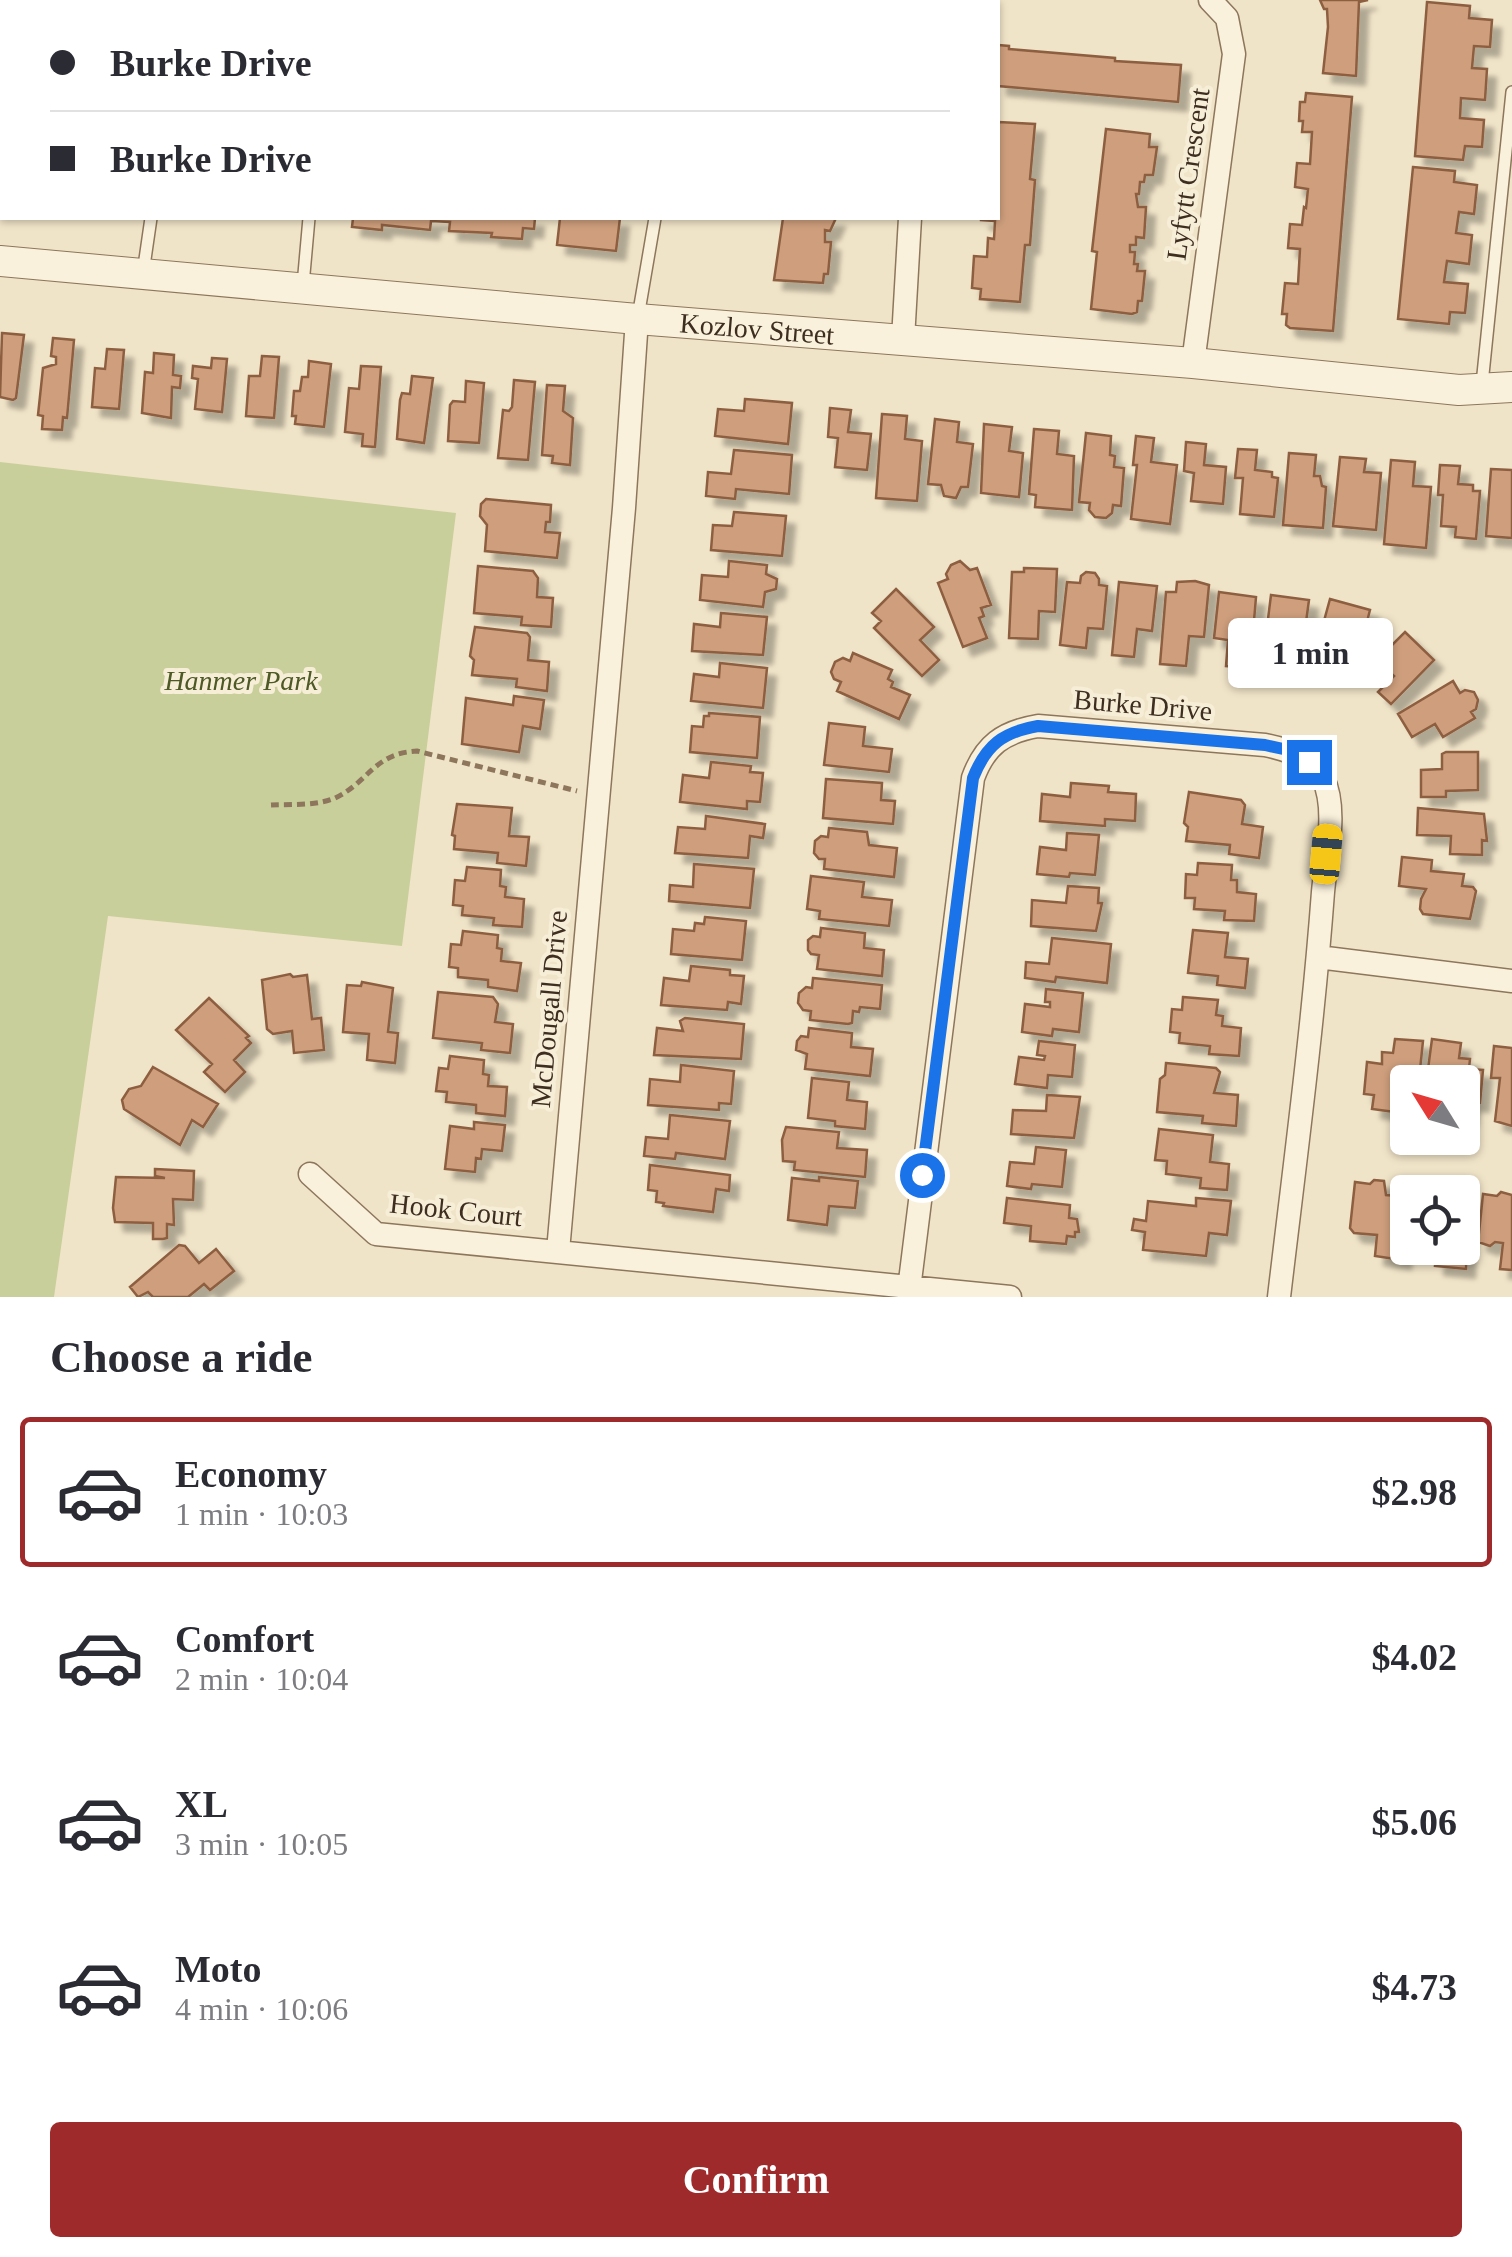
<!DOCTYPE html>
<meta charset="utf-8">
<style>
:root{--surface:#fff;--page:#f7f7f7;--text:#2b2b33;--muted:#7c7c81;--line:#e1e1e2;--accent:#9e2a2b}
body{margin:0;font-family:"Times New Roman",serif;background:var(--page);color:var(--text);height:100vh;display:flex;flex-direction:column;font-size:38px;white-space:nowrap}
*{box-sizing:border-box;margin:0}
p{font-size:32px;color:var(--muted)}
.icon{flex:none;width:55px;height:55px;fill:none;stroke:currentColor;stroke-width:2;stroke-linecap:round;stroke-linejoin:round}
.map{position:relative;height:1297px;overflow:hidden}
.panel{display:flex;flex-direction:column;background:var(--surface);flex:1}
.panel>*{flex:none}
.banner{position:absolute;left:0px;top:0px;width:1000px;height:220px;box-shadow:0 2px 8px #0004;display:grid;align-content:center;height:220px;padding:0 50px;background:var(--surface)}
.needle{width:65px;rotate:307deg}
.fabs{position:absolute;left:1390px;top:1065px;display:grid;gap:20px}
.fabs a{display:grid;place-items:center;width:90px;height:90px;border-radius:10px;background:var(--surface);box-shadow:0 2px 8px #0004;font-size:50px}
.end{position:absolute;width:45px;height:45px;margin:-22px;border:12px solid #1a73e8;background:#fff;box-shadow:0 0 0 5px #fff}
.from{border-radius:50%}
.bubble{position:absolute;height:70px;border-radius:10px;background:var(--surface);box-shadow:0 2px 8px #0004;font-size:32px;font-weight:700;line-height:70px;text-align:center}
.car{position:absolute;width:30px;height:60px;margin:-30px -15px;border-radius:12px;box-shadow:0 0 8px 2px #0007;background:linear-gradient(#f5c518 24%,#345 0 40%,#f5c518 0 76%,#345 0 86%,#f5c518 0)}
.banner b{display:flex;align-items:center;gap:35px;height:95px;font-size:38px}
.banner b+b{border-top:2px solid var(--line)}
.banner i{width:25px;height:25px;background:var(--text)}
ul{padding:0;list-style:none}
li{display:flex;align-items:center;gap:30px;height:150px;margin:0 20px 15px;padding:0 30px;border:5px solid transparent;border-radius:10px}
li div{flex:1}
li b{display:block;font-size:38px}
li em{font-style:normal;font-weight:700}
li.active{border-color:var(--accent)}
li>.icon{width:90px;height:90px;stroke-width:1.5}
h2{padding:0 50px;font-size:45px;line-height:120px}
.cta{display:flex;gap:20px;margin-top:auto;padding:20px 50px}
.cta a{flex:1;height:115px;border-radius:10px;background:var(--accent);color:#fff;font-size:40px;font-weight:700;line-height:115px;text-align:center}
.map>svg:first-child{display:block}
.green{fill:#c9cf9b}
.building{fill:#cf9f7d;stroke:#8d5f41;stroke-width:2.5;filter:url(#shadow)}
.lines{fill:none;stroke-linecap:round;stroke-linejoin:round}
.service-casing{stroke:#8d765c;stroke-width:14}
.minor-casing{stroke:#8d765c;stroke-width:25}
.tertiary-casing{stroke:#8d765c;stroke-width:32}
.path{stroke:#8d765c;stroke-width:5;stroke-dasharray:8 5;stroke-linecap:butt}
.service{stroke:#faf1dc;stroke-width:11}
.minor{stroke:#faf1dc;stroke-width:22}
.tertiary{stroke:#faf1dc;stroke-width:30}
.route{stroke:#1a73e8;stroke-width:12}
.labels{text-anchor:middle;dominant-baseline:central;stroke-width:8;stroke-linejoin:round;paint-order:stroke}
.street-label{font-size:28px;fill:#3d2e20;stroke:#f7eed8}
.park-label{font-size:28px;font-style:italic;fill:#4d5a26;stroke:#f7eed8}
</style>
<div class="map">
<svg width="1512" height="1297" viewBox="0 0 1512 1297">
<defs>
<filter id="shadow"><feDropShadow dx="9" dy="9" stdDeviation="2.5" flood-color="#0004"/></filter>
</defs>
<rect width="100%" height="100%" fill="#f0e4c8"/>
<path class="green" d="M0 462 456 513 402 946 108 916 54 1297H0Z"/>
<path class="building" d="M1320 0H1368L1359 2 1356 76 1323 73 1328 27 1327 9H1324Z
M1427 2 1470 6 1469 18 1492 20 1490 47 1474 46 1472 68 1487 69 1485 100 1461 98 1460 118 1484 120 1482 147 1465 146 1463 160 1415 156Z
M998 45 1009 46V49L1115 58V61L1181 65 1178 102 998 86Z
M1306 93 1352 97 1333 331 1290 328 1286 325 1287 314H1282L1285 283 1298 284 1300 249 1288 248 1290 224 1302 225 1304 207 1306 208 1308 189 1295 187 1297 163 1310 164 1312 132H1302L1303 121H1299L1300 102H1305Z
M998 122 1035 124 1030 179 1035 180 1030 245H1025L1020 302 980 299 981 289 972 288 974 256 987 257 988 238 994 239 995 221 981 220V218H998Z
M1106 129 1150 134 1149 147H1157L1153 175H1145L1144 182H1140L1139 194H1136L1138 207H1146L1144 238 1136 237V245H1130V252H1135L1134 264H1138L1137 271H1145L1142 301H1138L1137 312 1132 314 1091 309 1097 252 1092 251Z
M1413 167 1455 171 1454 182 1477 185 1474 214 1459 212 1456 233 1472 235 1469 264 1447 261 1444 282 1468 284 1465 313 1450 312 1449 324 1398 319Z
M353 218H535L534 229 523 228 522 239 491 237 492 233 449 231 450 222 431 221 430 230 382 225V230L352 227Z
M560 218H620L616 251 557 245Z
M783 218H836L830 231 825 230V242H831L828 274H824L823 283 774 280Z
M2 333 24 335 16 398 13 400 0 397Z
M53 338 74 340 67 418 63 417 62 430 42 429 43 416 38 415 43 368 56 364V357L51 356Z
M107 349 124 350 119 409 92 407 95 368 105 369Z
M154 353 174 355 173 375 181 376 180 388 172 387 171 418 142 413 145 372 153 373Z
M262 356 279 357 274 418 246 416 249 376H260Z
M212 358 227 359 222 412 195 409 198 379 192 378 193 366 211 368Z
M309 361 331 364 324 427 295 424 296 416H292L294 391H300L302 377H308Z
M361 366 381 367 375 447 362 446 363 434 345 432 349 388 359 389Z
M412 376 433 378 424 443 397 439 400 400 402 393 410 394Z
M514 380 535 382 528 460 498 458 503 410 509 411 512 407Z
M466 381 484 383 479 443 448 441 450 405 453 401 465 402Z
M547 385 565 386 563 411 573 418 570 465 552 463 553 456 542 455Z
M745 399 792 403 788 444 715 436 718 409 744 411Z
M830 408 851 410 848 432 871 434 867 470 835 467 838 438 828 437Z
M882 414 907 416 905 439 922 441 917 501 876 498Z
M935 419 959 422 957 442 973 444 968 487H961L956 498 944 496 941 485 928 484Z
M984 424 1012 427 1009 451 1023 453 1019 497 981 493Z
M1034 429 1059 431 1057 454 1074 456 1072 510 1035 507 1036 495 1029 494Z
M1086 433 1111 436 1110 455 1115 456 1114 467 1124 468 1121 506 1113 505 1112 513 1106 518 1095 517 1089 510 1090 503 1079 502Z
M1136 436 1154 438 1151 462 1177 465 1170 524 1131 519 1137 465H1133Z
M1186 442 1206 444 1204 465 1226 467 1223 504 1191 501 1194 473 1184 471Z
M1238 449 1257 450 1255 470 1272 472V477L1278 478 1274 517 1240 514 1243 478H1235Z
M734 450 792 455 789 494 736 489 735 499 706 496 708 472 731 474Z
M1289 453 1316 455 1314 476H1320L1322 486 1326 487 1323 528 1283 525Z
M1340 457 1366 459 1364 472 1381 473 1376 530 1333 526Z
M1391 460 1415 462 1413 486 1431 487 1426 548 1384 544Z
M1440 465 1460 466 1458 484 1473 485V491H1480L1476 539 1455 537 1456 527 1441 526 1443 495H1438Z
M1491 469 1512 470V538L1486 536Z
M486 499 551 505 550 522H546L545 532 560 533 557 558 485 551 487 525 480 516 481 504Z
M734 512 786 516 782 556 711 550 713 525 732 526Z
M729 561 767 565 766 574 777 579 776 589 765 592 763 607 700 600 702 575 728 577Z
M960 561 970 570 977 568 991 605 981 608 984 616 979 618 987 638 963 647 938 583 948 579 946 574 951 565Z
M478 566 533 571 538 578 537 597 553 598 551 627 521 625 522 617 474 613Z
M1024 568 1057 569 1055 612 1039 611 1038 639 1009 638 1012 572H1024Z
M1086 572 1095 573 1099 579V585L1107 586 1103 629 1088 628 1086 648 1060 645 1067 582 1080 583 1081 576Z
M1195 581 1209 585 1204 637 1189 636 1186 666 1160 664 1166 592H1176L1177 582Z
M1119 582 1157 586 1152 631 1137 629 1134 657 1112 655Z
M896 589 934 627 920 640 939 660 922 676 874 628 881 621 872 613Z
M1219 592 1256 597 1250 668 1226 666 1228 640 1214 638Z
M1271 595 1309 600 1301 659 1285 657 1288 638 1266 635Z
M1330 599 1370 610 1362 641 1346 636 1337 668 1313 661Z
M721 613 767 617 763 655 692 651 694 624 720 627Z
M475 627 527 633 530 637 528 660 549 662 547 691 516 687 517 679 472 675 474 660 470 656Z
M1405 632 1434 660 1391 704 1378 692 1394 676 1377 660Z
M853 653 892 670 888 679 893 682 891 687 910 695 899 719 837 691 841 682 834 679 831 672 835 662 843 658 850 661Z
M720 663 767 668 763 708 691 701 694 674 719 677Z
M1453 681 1460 693 1465 690 1474 692 1478 700 1476 709 1471 712 1475 718 1443 737 1435 724 1412 737 1398 714Z
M514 696 544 700 540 729 523 726 519 752 462 744 466 698 513 705Z
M709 713 760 717 757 758 690 752 692 726 703 727 704 716H709Z
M829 723 865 727 863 746 892 749 889 772 824 765Z
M1446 752H1478V790L1446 791V797H1421V770L1442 769V754Z
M711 762 751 766 750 772 763 773 760 802 747 801V809L680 802 683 775 709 778Z
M826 779 882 783 881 800 895 801 893 824 823 818Z
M1071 783 1109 786 1108 792 1136 794 1135 821 1105 819V826L1040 821 1042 794 1070 797Z
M1189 792 1241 800 1245 805 1242 824 1263 827 1259 858 1229 854 1230 845 1186 841 1188 827 1184 823Z
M457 804 512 808 509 836 529 837 526 866 497 863 498 853 454 849 455 836 452 835Z
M1418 808 1484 814 1487 841 1482 840V855L1450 854 1451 836 1417 835Z
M706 816 765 824 763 838 750 836 748 858 675 853 678 827 705 829Z
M829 828 867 832 869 845 897 848 894 877 824 869 825 859H819L814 853 815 841 821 836 828 837Z
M1067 833 1099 835 1095 875 1070 873 1069 877 1037 874 1040 847 1066 850Z
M1402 857 1432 860 1431 871 1464 874 1462 886 1473 887 1476 891 1470 919 1423 914 1420 909 1421 899 1426 889 1399 886Z
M1198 863 1232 865 1231 880H1237V892L1256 894 1254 921 1224 920 1225 911 1194 909 1195 898H1185L1186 874 1197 875Z
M694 864 754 869 750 908 669 901 670 885 693 887Z
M467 867 501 870 500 886 506 887 505 897 524 899 522 927 493 925 494 918 462 915 463 906 453 905 455 880 465 881Z
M811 876 864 882 862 897 892 900 889 926 819 919 820 911 807 909Z
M1068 886 1099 888 1098 903H1102L1096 931 1031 926 1032 900 1066 903Z
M705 917 746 921 742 960 671 954 673 929 694 931 695 923 704 924Z
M821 928 865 933 864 948 884 950 882 976 817 969 819 955 811 954 808 950V940L813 936 820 937Z
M1193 930 1228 933 1225 957 1248 959 1245 988 1217 985 1218 976 1188 973Z
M463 931 498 935 497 948 502 949 501 961 521 963 517 991 488 987V980L458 977V968L449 967 451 944 461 945Z
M1052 938 1111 944 1107 983 1056 977 1055 982 1025 978 1026 962 1049 964Z
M691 966 730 970V975L744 976 741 1004 728 1002 727 1010 661 1005 664 978 689 981Z
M290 974 293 977 307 975 312 1019 321 1018 324 1050 294 1053 292 1031 273 1034 267 1029 262 980Z
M813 978 882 985 880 1009 860 1007 859 1012 853 1011 852 1023 848 1024 810 1020 811 1011 803 1010 798 1003 799 993 806 987 812 988Z
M362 982 393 988 388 1032 398 1033 395 1063 367 1060 369 1034 343 1032 347 985 361 986Z
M1046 989 1083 993 1079 1032 1053 1029 1052 1036 1022 1032 1025 1004 1050 1007V1002H1045Z
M438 992 493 997 498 1004 495 1022 513 1024 510 1053 481 1050 482 1043 433 1038Z
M1183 997 1218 1000 1216 1015 1223 1016 1222 1026 1241 1028 1239 1056 1209 1054 1210 1046 1179 1043 1180 1033 1170 1032 1172 1009 1182 1010Z
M209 998 249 1036 246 1038 251 1043 234 1060 245 1072 225 1092 204 1072 212 1064 176 1030Z
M685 1018 744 1024 741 1059 654 1055 657 1028 683 1031 680 1021Z
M809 1028 852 1033 851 1047 873 1049 870 1076 805 1069 807 1054 796 1050 797 1041 801 1036 808 1037Z
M1395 1039 1423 1041 1420 1070 1409 1069 1406 1098 1397 1097 1395 1112 1372 1109 1374 1095 1364 1094 1367 1062 1382 1064V1052L1393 1053Z
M1432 1039 1461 1043 1459 1058 1470 1059 1469 1069 1483 1070 1480 1103 1470 1102 1468 1117 1462 1116V1082H1440L1441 1071 1428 1069Z
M1039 1041 1075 1045 1072 1077 1048 1075 1047 1088 1015 1084 1019 1057 1044 1060 1045 1056 1037 1055Z
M1494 1046 1512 1048V1126L1495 1121 1500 1078H1491Z
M450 1056 484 1060 483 1074 489 1075 488 1086 507 1087 505 1116 476 1113V1105L446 1102 447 1092 436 1091 439 1068 448 1069Z
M1166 1063 1216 1068 1220 1072 1214 1093 1238 1095 1236 1126 1202 1123 1203 1116 1157 1112 1160 1079 1165 1075Z
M681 1065 734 1071 731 1104 719 1103V1110L648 1105 650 1079 680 1082Z
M153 1067 218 1104 203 1127 192 1120 180 1145 124 1109 122 1100 129 1089 141 1086Z
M812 1078 849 1082 847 1100 867 1102 865 1129 835 1126V1121L808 1118Z
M1047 1095 1080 1097 1074 1138 1011 1134 1013 1110 1046 1111Z
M670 1115 730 1121 725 1159 676 1153 675 1159 644 1156 646 1137 668 1139Z
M474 1122 505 1125 502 1151 482 1149 481 1159 476 1158 475 1172 445 1169 450 1126 474 1129Z
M786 1127 839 1132 837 1148 867 1150 865 1177 794 1170 795 1162 783 1161 782 1140Z
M1159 1129 1213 1135 1210 1162 1229 1164 1227 1190 1200 1188 1201 1178 1166 1174 1167 1161 1155 1160Z
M1036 1147 1066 1150 1062 1187 1032 1184 1031 1189 1007 1186 1010 1162 1034 1164Z
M650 1165 730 1175 729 1191 716 1189 713 1212 663 1206 664 1203 656 1202 657 1191 648 1190Z
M155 1169 194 1171 193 1200 173 1199 174 1225 167 1224V1238L163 1239H153V1223L115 1222 113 1208 116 1177 165 1178 155 1176Z
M819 1177 858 1181 855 1208 829 1206 827 1225 788 1220 792 1178 819 1181Z
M1374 1180 1384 1181 1386 1195 1398 1196 1395 1227 1405 1228 1402 1260 1375 1256 1377 1235 1354 1233 1350 1228 1355 1182 1370 1184Z
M1501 1192 1512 1195V1270L1500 1269 1503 1243 1495 1242 1490 1246 1478 1242 1483 1194 1497 1196Z
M1462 1193 1469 1194 1466 1269 1435 1266 1437 1248H1462Z
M1007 1198 1070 1205 1069 1218 1077 1219 1079 1232H1075V1237L1067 1236 1066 1244 1030 1241 1031 1226 1004 1223Z
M1196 1198 1231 1201 1227 1235 1209 1233 1206 1256 1143 1250 1145 1232 1132 1230 1134 1219 1146 1221 1148 1201 1196 1206Z
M179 1245 185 1246 199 1263 216 1249 234 1271 210 1290 204 1284 188 1297H153L148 1292 138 1297 130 1287Z"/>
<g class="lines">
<defs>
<path id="service" d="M81 0 106 2
M191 2V0
M329 2V0
M716 2 717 0
M0 180H2
M143 273 151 218
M303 285 309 218
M638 317 655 218
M1482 384 1512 92"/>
<path id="minor" d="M925 2 926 0
M903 339 910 218
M1193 363 1234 54 1227 18 1210 0
M1318 957 1512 981
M310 1174 376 1234 1010 1297
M558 1251 624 508 637 319
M908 1297 973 778C985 745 1003 732 1038 726L1265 745C1285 749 1313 757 1323 778 1338 810 1326 857 1323 892 1313 1027 1295 1162 1279 1297"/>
<g id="tertiary">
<path id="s1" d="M0 261 637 319 1193 363 1459 390 1512 387"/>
</g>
</defs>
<use href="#service" class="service-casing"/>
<use href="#minor" class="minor-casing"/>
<use href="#tertiary" class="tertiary-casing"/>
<path class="path" d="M455 2V0
M271 805C291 804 317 806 335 798 369 782 374 753 417 751L577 791"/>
<use href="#service" class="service"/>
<use href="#minor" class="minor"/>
<use href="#tertiary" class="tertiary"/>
</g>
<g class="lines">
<path class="route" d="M922 1175 973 778C986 745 1003 732 1038 726L1265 745 1288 750 1309 762"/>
</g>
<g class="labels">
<g class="street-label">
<text transform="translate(1188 174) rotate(-82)">Lyfytt Crescent</text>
<text stroke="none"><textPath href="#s1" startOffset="760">Kozlov Street</textPath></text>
<text transform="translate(1143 705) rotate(5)">Burke Drive</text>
<text transform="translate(549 1009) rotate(-85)">McDougall Drive</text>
<text transform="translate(456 1210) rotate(6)">Hook Court</text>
</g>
<g class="park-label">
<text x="241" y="680">Hanmer Park</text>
</g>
</g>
</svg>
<div class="fabs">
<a><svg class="needle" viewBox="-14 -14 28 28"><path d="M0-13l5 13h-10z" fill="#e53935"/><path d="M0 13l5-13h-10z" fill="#7c7c81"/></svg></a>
<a><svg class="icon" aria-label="locate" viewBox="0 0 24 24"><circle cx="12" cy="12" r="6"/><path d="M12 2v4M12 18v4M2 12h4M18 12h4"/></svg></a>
</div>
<i class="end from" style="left:922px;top:1175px"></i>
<i class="end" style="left:1309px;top:762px"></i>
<div class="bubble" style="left:1228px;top:618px;width:165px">1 min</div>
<i class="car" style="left:1326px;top:854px;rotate:5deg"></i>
<div class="banner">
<b><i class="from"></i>Burke Drive</b>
<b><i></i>Burke Drive</b>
</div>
</div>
<section class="panel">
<h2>Choose a ride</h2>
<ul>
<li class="active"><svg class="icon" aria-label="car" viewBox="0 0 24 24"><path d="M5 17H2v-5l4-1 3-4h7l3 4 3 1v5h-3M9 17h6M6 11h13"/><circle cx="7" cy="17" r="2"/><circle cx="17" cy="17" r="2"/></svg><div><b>Economy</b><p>1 min · 10:03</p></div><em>$2.98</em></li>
<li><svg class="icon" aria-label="car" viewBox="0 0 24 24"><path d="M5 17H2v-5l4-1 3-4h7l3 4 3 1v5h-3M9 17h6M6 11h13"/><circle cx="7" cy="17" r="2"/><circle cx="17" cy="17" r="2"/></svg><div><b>Comfort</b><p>2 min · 10:04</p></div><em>$4.02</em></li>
<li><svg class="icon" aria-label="car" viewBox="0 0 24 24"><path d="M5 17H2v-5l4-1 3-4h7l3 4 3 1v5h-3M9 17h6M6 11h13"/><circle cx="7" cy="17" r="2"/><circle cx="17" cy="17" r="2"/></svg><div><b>XL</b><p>3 min · 10:05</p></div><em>$5.06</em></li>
<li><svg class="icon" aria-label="car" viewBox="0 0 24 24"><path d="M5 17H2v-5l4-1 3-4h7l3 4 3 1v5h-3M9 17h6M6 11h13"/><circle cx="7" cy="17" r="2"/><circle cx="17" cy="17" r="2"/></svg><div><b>Moto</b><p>4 min · 10:06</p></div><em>$4.73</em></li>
</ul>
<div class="cta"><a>Confirm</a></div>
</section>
